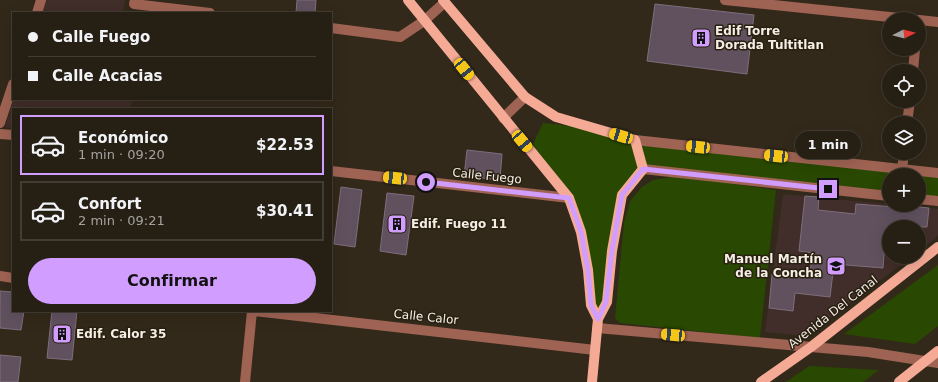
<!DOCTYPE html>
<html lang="es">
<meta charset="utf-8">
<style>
:root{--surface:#261f14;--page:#2e271d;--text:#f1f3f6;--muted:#a4a2a0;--line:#423d34;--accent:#d19dfe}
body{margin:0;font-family:"DejaVu Sans",sans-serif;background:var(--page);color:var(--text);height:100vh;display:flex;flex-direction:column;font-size:15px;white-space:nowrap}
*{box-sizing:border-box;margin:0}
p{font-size:13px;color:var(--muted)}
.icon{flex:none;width:22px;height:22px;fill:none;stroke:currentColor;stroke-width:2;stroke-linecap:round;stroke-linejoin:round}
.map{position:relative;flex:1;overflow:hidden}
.panel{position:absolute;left:12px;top:108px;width:320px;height:204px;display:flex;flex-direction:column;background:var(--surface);border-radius:0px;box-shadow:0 4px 16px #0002,0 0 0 1px var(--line)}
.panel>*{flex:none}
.hud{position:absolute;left:12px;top:12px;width:320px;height:88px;border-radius:0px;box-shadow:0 4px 16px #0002,0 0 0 1px var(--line);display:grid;align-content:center;height:88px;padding:0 16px;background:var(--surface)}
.needle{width:26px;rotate:84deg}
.buttons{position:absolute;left:882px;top:12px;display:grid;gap:8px}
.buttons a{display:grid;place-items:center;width:44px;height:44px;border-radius:50%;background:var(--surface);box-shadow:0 4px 16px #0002,0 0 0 1px var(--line);font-size:20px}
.end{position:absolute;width:18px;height:18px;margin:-9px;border:5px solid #d19dfe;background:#111;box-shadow:0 0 0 2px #111}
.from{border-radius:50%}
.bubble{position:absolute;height:28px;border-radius:14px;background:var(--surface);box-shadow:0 4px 16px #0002,0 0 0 1px var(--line);font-size:13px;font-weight:800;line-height:28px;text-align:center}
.car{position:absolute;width:12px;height:24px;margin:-12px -6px;border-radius:5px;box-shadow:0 0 3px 1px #0007;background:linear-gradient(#f5c518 24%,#345 0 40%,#f5c518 0 76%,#345 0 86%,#f5c518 0)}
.hud b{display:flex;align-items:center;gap:14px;height:38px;font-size:15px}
.hud b+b{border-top:1px solid var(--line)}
.hud i{width:10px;height:10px;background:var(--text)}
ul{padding:7px 0 0;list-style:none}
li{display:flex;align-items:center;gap:12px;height:60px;margin:0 8px 6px;padding:0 8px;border:2px solid var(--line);border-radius:0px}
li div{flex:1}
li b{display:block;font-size:15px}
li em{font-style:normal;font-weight:800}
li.on{border-color:var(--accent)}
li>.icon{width:36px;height:36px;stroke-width:1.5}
.button{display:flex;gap:8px;margin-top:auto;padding:8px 16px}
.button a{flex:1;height:46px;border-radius:24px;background:var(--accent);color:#111;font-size:16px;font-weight:800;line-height:46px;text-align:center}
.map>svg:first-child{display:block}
.education{fill:#412d29}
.green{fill:#294801}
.building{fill:#61515f;stroke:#7e6e7c}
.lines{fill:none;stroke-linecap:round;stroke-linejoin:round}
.minor{stroke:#9f6353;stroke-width:10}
.major{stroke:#f5aa96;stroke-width:10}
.route{stroke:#d19dfe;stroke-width:5}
.labels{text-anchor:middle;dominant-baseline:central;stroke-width:3;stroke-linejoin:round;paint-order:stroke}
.poi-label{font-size:12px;font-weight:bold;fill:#f5eee5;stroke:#292011;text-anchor:start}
.street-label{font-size:12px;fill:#f5eee5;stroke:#292011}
</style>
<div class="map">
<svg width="938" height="382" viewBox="0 0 938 382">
<rect width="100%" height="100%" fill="#33291a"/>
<path class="education" d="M46 0H125L123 13H41Z
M14 99H132L131 109H13V128L5 127Z
M783 194 938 209V236L919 251V227H889V257H911L806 336 765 332Z"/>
<path class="green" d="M543 123 590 128 634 142 641 169 620 194 605 301 598 315 592 304 583 231 531 148Z
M639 143 938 174V199L919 196V175H889V193L646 167Z
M678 176 776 190 760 338 620 323 615 318 624 223 630 201 642 187 653 180Z
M938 265V326L915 344 844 334Z
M809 366 879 370 863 382H786Z"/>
<path class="building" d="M297 0H316L315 13H296Z
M655 4 754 15 747 74 647 61Z
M467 150 502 154 500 180 464 176Z
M341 187 362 190 355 247 334 244Z
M387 193 414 196 406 255 380 251Z
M805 196 819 197 818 210 855 214 856 204 895 207V205H900L929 208 927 227H887V229H886L883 268 834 264 830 297 795 293 793 311 769 308 772 274 809 278 813 253 799 251Z
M0 291 13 292V311H24L21 330 0 328Z
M52 311H77L72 360 47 358Z
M0 355 21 357 18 382H0Z"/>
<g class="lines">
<path class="minor" d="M135 0 134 4 210 13
M725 0 909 19
M37 13 41 0
M919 20 938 22
M331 28 400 37 424 21 445 2
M913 71 915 49
M503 118 525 97
M0 123 13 84
M907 123 910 101
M0 134 13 135
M635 140 938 173
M643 169 889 196
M902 170 904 153
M331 171 569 198
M919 199 938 201
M0 276 13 278
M254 311 595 350
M597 328 868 352 938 363
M245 382 252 311"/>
<path class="major" d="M408 0 569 198 581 232 588 270 591 305 598 319
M443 0 525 97 556 117 635 140 643 169 622 195 612 251 607 302 598 319 592 382
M761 382 811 347 938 247
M899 382 938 351"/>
</g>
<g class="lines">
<path class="route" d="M426 182 569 198 581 232 588 270 591 305 598 319 606 302 612 251 622 195 643 169 828 189"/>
</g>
<defs>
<symbol id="building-square" viewBox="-11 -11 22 22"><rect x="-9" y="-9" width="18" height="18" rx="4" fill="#d19dfe" stroke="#292011"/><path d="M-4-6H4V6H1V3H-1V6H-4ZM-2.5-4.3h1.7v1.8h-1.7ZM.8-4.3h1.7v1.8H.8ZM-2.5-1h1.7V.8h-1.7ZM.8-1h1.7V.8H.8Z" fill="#111"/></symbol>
<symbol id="school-square" viewBox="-11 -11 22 22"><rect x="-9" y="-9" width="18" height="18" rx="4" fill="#d19dfe" stroke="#292011"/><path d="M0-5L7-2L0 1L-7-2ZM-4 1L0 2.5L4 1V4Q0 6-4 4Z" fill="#111"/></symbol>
</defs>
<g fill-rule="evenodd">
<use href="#building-square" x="690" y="27" width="22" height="22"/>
<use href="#building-square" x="386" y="213" width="22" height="22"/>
<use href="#school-square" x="825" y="255" width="22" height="22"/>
<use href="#building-square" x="51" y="323" width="22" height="22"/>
</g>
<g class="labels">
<g class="poi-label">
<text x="715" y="31">Edif Torre<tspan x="715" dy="14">Dorada Tultitlan</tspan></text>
<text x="411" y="224">Edif. Fuego 11</text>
<text x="822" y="259" text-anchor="end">Manuel Martín<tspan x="822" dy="14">de la Concha</tspan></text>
<text x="76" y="334">Edif. Calor 35</text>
</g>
<g class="street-label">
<text transform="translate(487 176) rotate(6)">Calle Fuego</text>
<text transform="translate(833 312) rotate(-38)">Avenida Del Canal</text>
<text transform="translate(426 317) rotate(6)">Calle Calor</text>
</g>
</g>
</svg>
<div class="buttons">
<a><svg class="needle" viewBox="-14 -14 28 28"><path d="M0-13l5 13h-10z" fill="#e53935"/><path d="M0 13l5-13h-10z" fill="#a4a2a0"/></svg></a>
<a><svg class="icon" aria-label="locate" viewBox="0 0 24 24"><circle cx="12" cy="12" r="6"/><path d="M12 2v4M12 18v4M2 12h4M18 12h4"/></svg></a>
<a><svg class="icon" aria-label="layers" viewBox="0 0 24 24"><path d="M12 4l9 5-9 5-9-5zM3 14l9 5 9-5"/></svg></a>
<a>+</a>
<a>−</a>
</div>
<i class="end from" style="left:426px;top:182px"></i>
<i class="end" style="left:828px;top:189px"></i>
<div class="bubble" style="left:795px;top:131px;width:66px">1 min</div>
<i class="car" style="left:464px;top:69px;rotate:141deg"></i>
<i class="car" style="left:621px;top:136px;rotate:286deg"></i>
<i class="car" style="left:522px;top:141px;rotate:140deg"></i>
<i class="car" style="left:698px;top:147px;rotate:276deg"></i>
<i class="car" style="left:776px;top:156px;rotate:276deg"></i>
<i class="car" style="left:395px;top:178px;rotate:276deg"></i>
<i class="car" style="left:673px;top:335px;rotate:275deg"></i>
<div class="hud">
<b><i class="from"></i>Calle Fuego</b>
<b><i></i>Calle Acacias</b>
</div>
<section class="panel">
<ul>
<li class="on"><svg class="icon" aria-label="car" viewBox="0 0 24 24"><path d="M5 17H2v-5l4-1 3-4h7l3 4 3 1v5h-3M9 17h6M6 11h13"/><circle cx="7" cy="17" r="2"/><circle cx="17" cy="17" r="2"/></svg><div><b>Económico</b><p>1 min · 09:20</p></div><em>$22.53</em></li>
<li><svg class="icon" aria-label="car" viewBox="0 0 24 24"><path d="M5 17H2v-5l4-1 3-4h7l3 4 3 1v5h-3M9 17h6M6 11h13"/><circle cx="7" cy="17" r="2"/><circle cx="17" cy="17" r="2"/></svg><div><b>Confort</b><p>2 min · 09:21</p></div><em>$30.41</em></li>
</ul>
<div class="button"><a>Confirmar</a></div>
</section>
</div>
